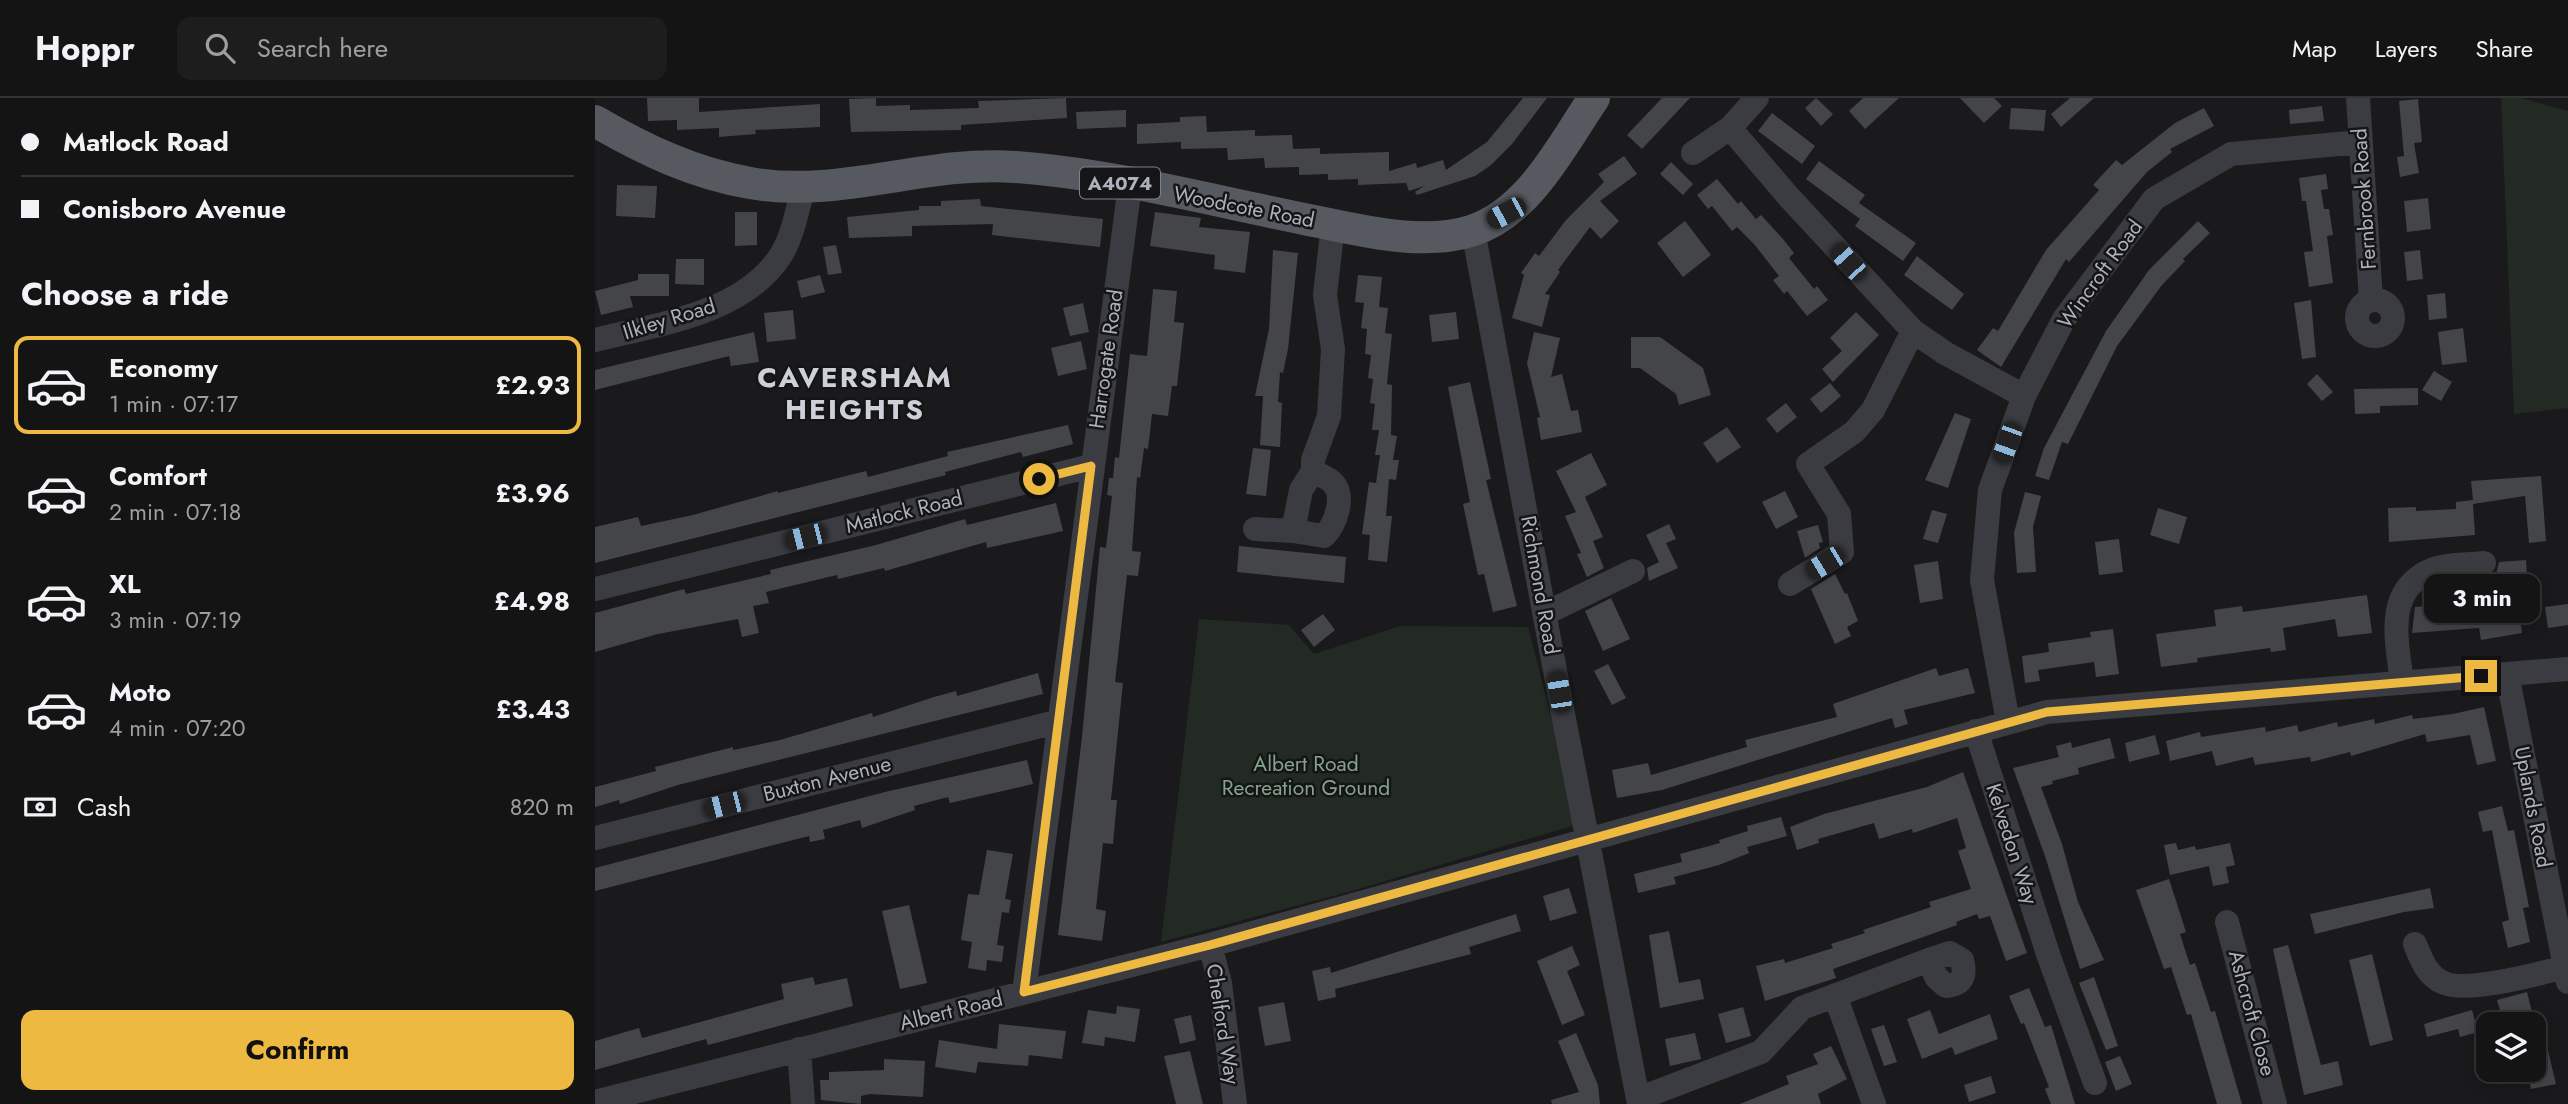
<!DOCTYPE html>
<meta charset="utf-8">
<style>
:root{--surface:#141415;--page:#1d1d1e;--text:#f1f3f6;--muted:#9d9ea0;--line:#333334;--accent:#edb941}
body{margin:0;font-family:Jost,sans-serif;background:var(--page);color:var(--text);height:100vh;display:flex;flex-direction:column;font-size:26px;white-space:nowrap}
*{box-sizing:border-box;margin:0}
p{font-size:23px;color:var(--muted)}
.icon{flex:none;width:38px;height:38px;fill:none;stroke:currentColor;stroke-width:2;stroke-linecap:round;stroke-linejoin:round}
.map{position:relative;flex:1;overflow:hidden}
.panel{display:flex;flex-direction:column;background:var(--surface);width:595px}
.panel>*{flex:none}
.hud{display:grid;align-content:center;height:154px;padding:0 21px;background:var(--surface)}
.buttons{position:absolute;left:1881px;top:914px;display:grid;gap:14px}
.buttons a{display:grid;place-items:center;width:70px;height:70px;border-radius:14px;background:var(--surface);box-shadow:0 4px 18px #0003,0 0 0 2px var(--line);font-size:35px}
.end{position:absolute;width:32px;height:32px;margin:-16px;border:9px solid #edb941;background:#111;box-shadow:0 0 0 4px #111}
.from{border-radius:50%}
.bubble{position:absolute;height:49px;border-radius:14px;background:var(--surface);box-shadow:0 4px 18px #0003,0 0 0 2px var(--line);font-size:23px;font-weight:700;line-height:49px;text-align:center}
.car{position:absolute;width:21px;height:42px;margin:-21px -10px;border-radius:9px;box-shadow:0 0 5px 2px #0007;background:linear-gradient(#222 24%,#8ab4d8 0 40%,#222 0 76%,#8ab4d8 0 86%,#222 0)}
.hud b{display:flex;align-items:center;gap:24px;height:66px;font-size:26px}
.hud b+b{border-top:2px solid var(--line)}
.hud i{width:18px;height:18px;background:var(--text)}
ul{padding:0;list-style:none}
li{display:flex;align-items:center;gap:21px;height:98px;margin:0 14px 10px;padding:0 7px;border:4px solid transparent;border-radius:14px}
li div{flex:1}
li b{display:block;font-size:26px}
li em{font-style:normal;font-weight:700}
li.selected{border-color:var(--accent)}
li>.icon{width:63px;height:63px;stroke-width:1.5}
h2{padding:0 21px;font-size:32px;line-height:84px}
.pay{display:flex;align-items:center;gap:18px;height:77px;padding:0 21px;font-size:26px}
.pay p{margin-inline-start:auto}
.primary-button{display:flex;gap:14px;margin-top:auto;padding:14px 21px}
.primary-button a{flex:1;height:80px;border-radius:14px;background:var(--accent);color:#111;font-size:28px;font-weight:700;line-height:80px;text-align:center}
header{display:flex;align-items:center;gap:42px;box-sizing:border-box;height:98px;padding:0 35px;background:var(--surface);border-bottom:2px solid var(--line)}
header strong{font-size:33px}
nav{display:flex;gap:38px;margin-inline-start:auto;font-size:24px}
.search{width:490px;height:63px;background:var(--page);display:flex;align-items:center;gap:18px;box-sizing:border-box;padding:0 24px;border-radius:14px;color:var(--muted);font-size:26px}
main{display:flex;flex:1;min-height:0}
.map>svg:first-child{display:block}
.green{fill:#222a23}
.building{fill:#444549}
.lines{fill:none;stroke-linecap:round;stroke-linejoin:round}
.minor{stroke:#3b3c41;stroke-width:24}
.major{stroke:#575960;stroke-width:32}
.route{stroke:#edb941;stroke-width:9}
.labels{text-anchor:middle;dominant-baseline:central;stroke-width:5;stroke-linejoin:round;paint-order:stroke}
.shield{fill:#151517;stroke:#7f828a;stroke-width:2}
.shield-label{font-size:19px;font-weight:bold;fill:#adb1bb}
.street-label{font-size:21px;fill:#adb1bb;stroke:#151517}
.park-label{font-size:21px;fill:#85a588;stroke:#151517}
.district-label{font-size:28px;font-weight:bold;letter-spacing:2px;fill:#ced0d7;stroke:#151517}
</style>
<header>
<strong>Hoppr</strong>
<div class="search"><svg class="icon" aria-label="search" viewBox="0 0 24 24"><circle cx="10" cy="10" r="6"/><path d="M15 15l6 6"/></svg>Search here</div>
<nav><a>Map</a><a>Layers</a><a>Share</a></nav>
</header>
<main>
<section class="panel">
<div class="hud">
<b><i class="from"></i>Matlock Road</b>
<b><i></i>Conisboro Avenue</b>
</div>
<h2>Choose a ride</h2>
<ul>
<li class="selected"><svg class="icon" aria-label="car" viewBox="0 0 24 24"><path d="M5 17H2v-5l4-1 3-4h7l3 4 3 1v5h-3M9 17h6M6 11h13"/><circle cx="7" cy="17" r="2"/><circle cx="17" cy="17" r="2"/></svg><div><b>Economy</b><p>1 min · 07:17</p></div><em>£2.93</em></li>
<li><svg class="icon" aria-label="car" viewBox="0 0 24 24"><path d="M5 17H2v-5l4-1 3-4h7l3 4 3 1v5h-3M9 17h6M6 11h13"/><circle cx="7" cy="17" r="2"/><circle cx="17" cy="17" r="2"/></svg><div><b>Comfort</b><p>2 min · 07:18</p></div><em>£3.96</em></li>
<li><svg class="icon" aria-label="car" viewBox="0 0 24 24"><path d="M5 17H2v-5l4-1 3-4h7l3 4 3 1v5h-3M9 17h6M6 11h13"/><circle cx="7" cy="17" r="2"/><circle cx="17" cy="17" r="2"/></svg><div><b>XL</b><p>3 min · 07:19</p></div><em>£4.98</em></li>
<li><svg class="icon" aria-label="car" viewBox="0 0 24 24"><path d="M5 17H2v-5l4-1 3-4h7l3 4 3 1v5h-3M9 17h6M6 11h13"/><circle cx="7" cy="17" r="2"/><circle cx="17" cy="17" r="2"/></svg><div><b>Moto</b><p>4 min · 07:20</p></div><em>£3.43</em></li>
</ul>
<div class="pay"><svg class="icon" aria-label="cash" viewBox="0 0 24 24"><path d="M3 7h18v10H3z"/><circle cx="12" cy="12" r="2"/></svg>Cash<p>820 m</p></div>
<div class="primary-button"><a>Confirm</a></div>
</section>
<div class="map">
<svg width="1973" height="1006" viewBox="0 0 1973 1006">
<rect width="100%" height="100%" fill="#1a1a1c"/>
<path class="green" d="M1906 0H1926L1973 13V310L1919 316Z
M604 521 694 527 719 556 805 528 933 529 984 726 753 794 566 844Z"/>
<path class="building" d="M52 0H104V14L225 6V29L160 32 161 36 124 39V30L82 32V22L53 23Z
M281 0V8L315 7V12L384 10 383 3 471 0 472 20 366 27V32L256 34 254 1Z
M928 0H952L917 46 896 67 880 78 822 97 820 94 829 88 814 93 811 85 763 87V81L733 82V76L704 77V69L670 70 669 60 633 62 632 50 586 51V44L542 46V26L585 24V19L611 18 612 34 660 32V38L697 37 698 51 725 50V56L794 54V73L821 65 822 70 848 62 851 72 892 44Z
M1067 0H1095L1047 51 1032 37Z
M1221 0 1238 16 1226 28 1210 10Z
M1268 0H1304L1270 31 1254 13Z
M1365 0H1399L1407 8 1389 25Z
M1475 0H1499L1466 29 1456 16Z
M1823 1 1827 44 1819 45 1824 75 1805 79 1802 59 1809 58 1804 3Z
M1727 8 1729 23 1695 26 1694 12Z
M1416 10 1451 12 1449 33 1414 31Z
M1609 10 1619 28 1575 51 1577 54 1552 74 1474 164 1471 161 1406 269 1382 252 1398 230 1403 233 1451 152 1504 92 1498 87 1521 62 1527 67 1580 25Z
M531 12V29L482 31 481 14Z
M1177 15 1220 48 1207 66 1163 33Z
M1029 58 1042 76 1005 103 1024 123 1006 141 995 129 963 172 965 174 950 196 955 197 947 229 917 220 929 177 926 175 940 155 944 158 971 122 1009 84 1003 76Z
M1224 63 1270 97 1264 105 1321 145 1308 163 1260 128 1265 121 1211 81Z
M1076 64 1098 86 1088 97 1065 76Z
M1731 76 1733 91 1726 92 1729 111H1734L1738 137 1732 138 1738 185 1714 189 1709 154 1718 153 1711 103H1707L1704 80Z
M1122 81 1143 106 1146 103 1161 121 1166 117 1188 141 1199 155 1194 160 1219 191 1222 188 1233 202 1212 218 1192 193 1189 196 1178 182 1184 178 1159 146 1142 129 1137 133 1117 108 1113 111 1102 97Z
M22 87 62 88 60 120 21 118Z
M1833 100 1836 131 1812 134 1809 103Z
M385 101 386 108 508 121 505 149 397 137 398 126 317 128V138L254 140 252 119 324 112V108H346V103Z
M140 114H162V147L140 148Z
M560 114 606 120 604 129 655 134 650 175 619 171 620 157 555 148Z
M1090 123 1116 157 1088 179 1062 145Z
M1603 123 1615 135 1588 161 1590 163 1567 187 1522 248 1473 346 1467 344 1454 382 1440 378 1449 350 1511 233 1554 172Z
M241 147 247 175 233 177 228 149Z
M678 152 703 155 693 251 688 275 685 274 683 304 687 305 685 349 665 347 668 298H660L674 231Z
M1825 152 1828 181 1812 183 1809 154Z
M1322 158 1369 196 1357 212 1309 177Z
M81 161H109V187L80 186Z
M43 176H74V198H35L38 209 6 217 0 193 43 182Z
M225 177 230 194 206 200 202 183Z
M763 177 787 179 784 209 793 210 790 235 797 236 792 286 797 287 796 337 802 338 798 362H804L801 382 794 381 791 418H797L792 464 773 462 775 437 767 436 774 384 781 385 785 357H780L784 332H777L780 306 775 305 778 281 773 280 776 257 770 256 772 231 766 230 769 205 760 204Z
M558 191 582 193 579 224 589 225 582 288H577L573 318 557 316 553 351 549 350 545 380 542 379 537 453 546 454 543 478 532 477 520 584 528 585 516 702H522L518 746 508 745 501 811 511 813 507 843 463 837 487 639 505 449 511 450 517 398 512 397 514 380H518L520 359 524 360 535 256 552 258Z
M1850 195 1852 220 1834 222 1832 197Z
M1716 202 1721 259 1707 261 1699 205Z
M488 205 494 234 475 238 468 210Z
M198 212 201 241 172 244 169 215Z
M861 214 864 241 837 244 834 217Z
M1261 214 1284 237 1238 284 1227 271 1247 253 1235 240Z
M1868 230 1872 264 1847 267 1843 234Z
M159 234 164 264 136 268 134 258 0 292V272Z
M939 234 965 240 956 279 967 276 976 313 983 312 987 334 946 342 942 320 945 319 932 265Z
M1036 239H1065L1108 270 1116 297 1084 307 1081 296 1045 270H1036Z
M486 243 492 271 463 278 456 250Z
M1839 273 1857 284 1846 303 1827 292Z
M1722 276 1738 294 1727 303 1712 286Z
M875 284 896 381 891 382 922 508 898 514 889 476 883 477 868 406 875 404 853 289Z
M1235 285 1246 298 1226 315 1215 301Z
M1823 290V307L1785 308V315L1760 316 1759 291Z
M1191 305 1202 319 1182 335 1171 321Z
M1360 315 1376 321 1353 390 1330 382Z
M473 327 478 346 428 359 426 354 350 374 351 377 0 465V429L43 419 46 428 98 417 183 393V395L271 373 273 379 353 358 352 354Z
M1132 329 1146 349 1122 365 1108 345Z
M658 350 676 352 671 398 651 396Z
M996 355 1012 387 990 399 1008 439 998 443 1009 470 992 479 982 456 986 455 970 418 981 414 961 373Z
M1946 378 1951 443 1934 445 1930 398 1878 406 1880 437 1794 444 1793 410 1821 409V413L1861 411V404L1878 402 1876 383Z
M1190 393 1203 419 1181 431 1167 404Z
M1430 394 1446 398 1438 429 1441 474 1422 475 1419 435Z
M461 405 468 433 392 450 391 444 290 473 289 470 243 481 242 477 171 494 174 505 158 508 164 535 147 539 143 521 63 536 0 554V515L89 491 91 496 176 476 175 472 281 447 370 421 372 427Z
M1563 410 1592 419 1584 446 1555 437Z
M1337 412 1352 416 1343 445 1328 441Z
M1074 426 1081 441 1071 445 1083 470 1054 483 1052 470 1064 464 1051 437Z
M1223 427 1228 444 1224 445 1225 450 1210 460 1202 433Z
M1524 441 1528 474 1504 477 1500 444Z
M644 448 751 459 749 485 642 474Z
M1931 462 1932 478 1900 480 1904 464Z
M1343 463 1348 501 1325 505 1319 467Z
M1240 476 1250 496 1252 495 1263 523 1252 529 1256 538 1240 546 1216 491Z
M1772 497 1777 535 1743 539 1740 521 1688 530 1691 552 1676 554 1675 550 1602 560 1603 564 1566 569 1561 536 1621 528 1619 512 1647 508 1648 514Z
M1016 500 1035 541 1008 553 990 513Z
M1863 505 1864 519 1923 509 1927 535 1886 542 1884 530 1817 535 1820 509Z
M1973 506V527L1953 530 1950 509Z
M728 516 740 532 719 549 706 532Z
M1518 531 1524 576 1501 579 1499 564 1443 572 1445 583 1430 585 1427 558 1454 554 1453 545 1496 539 1495 534Z
M1013 566 1031 600 1017 607 999 573Z
M1341 570 1344 578 1373 570 1380 595 1309 612 1313 626 1300 630 1297 620 1067 692 1022 700 1017 672 1053 665 1056 677 1152 649 1150 642 1242 619 1238 606Z
M443 575 448 596 83 687 25 706 24 702 0 709V689L61 673 60 669 138 649V652L185 642 277 615 278 619 339 599 361 593 362 598Z
M1889 609 1901 663 1882 667 1875 637 1832 644 1830 636 1756 658 1755 654 1716 664 1715 659 1660 667 1658 659 1621 668 1617 653 1575 663 1571 643 1605 634 1606 639 1670 629 1671 634 1702 627 1704 634 1742 624 1743 629 1779 621 1780 626 1817 617 1818 621 1858 616Z
M1560 637 1565 656 1534 664 1530 645Z
M1515 640 1520 660 1483 670 1484 676 1457 683 1458 686 1446 689 1467 746 1483 804 1509 862 1485 871 1450 758 1418 670 1464 659 1461 648 1476 644 1477 650Z
M432 662 438 686 355 705 353 699 319 708 320 712 267 730 265 722 228 732 230 741 215 744 214 738 0 793V770L290 694Z
M1368 674 1432 855 1411 863 1395 818 1384 821 1382 816 1361 824 1362 827 1238 871 1241 880 1170 903 1161 868 1189 861 1190 865 1238 850 1236 846 1270 835 1268 832 1336 809 1334 804 1376 791 1363 753 1371 750 1362 720 1318 735 1317 731 1284 741 1279 725 1223 741 1224 745 1202 752 1195 729 1229 716 1332 689Z
M1907 708 1913 733 1919 732 1934 809 1928 810 1935 844 1913 850 1907 824 1914 822 1897 732 1888 734 1883 714Z
M1186 719 1192 738 1152 749 1154 755 1124 767 1079 779 1081 786 1043 795 1039 776 1087 764 1085 756 1125 745 1124 742 1153 733 1152 728Z
M1581 745 1583 752 1600 748 1601 752 1635 745 1640 767 1631 769 1634 785 1618 788 1614 768 1575 777 1569 747Z
M392 752 418 756 410 801 416 802 414 815 407 814 402 847 409 848 407 864 392 862 391 873 373 870 377 844 366 842 373 796 384 797Z
M1574 781 1591 834 1585 836 1595 867 1600 865 1616 914 1620 913 1647 1006H1622L1596 916 1592 917 1576 869 1569 871 1541 792Z
M974 790 982 815 955 823 948 798Z
M1835 790 1839 810 1809 814 1720 836 1715 816Z
M314 807 332 885 305 891 287 813Z
M921 816 926 833 874 849 876 856 740 891 741 899 723 903 717 873 735 869 736 875Z
M1074 833 1084 885 1105 881 1109 901 1065 910 1054 837Z
M1693 847 1726 967 1743 963 1748 987 1709 997 1678 851Z
M977 848 985 867 972 873 990 917 967 927 942 863Z
M1777 856 1798 942 1775 948 1754 862Z
M218 879 220 887 252 880 258 908 113 947 111 941 0 972V943L44 930 47 940 189 901 186 886Z
M1499 879 1523 948 1511 952 1484 885Z
M1434 890 1450 929 1456 927 1480 1006H1456L1450 991 1454 989 1429 925 1426 926 1414 898Z
M1932 894 1939 922 1945 919 1961 986 1936 991 1932 971H1939V926H1909L1902 902Z
M689 904 696 943 670 948 663 909Z
M522 908 545 911 540 944 510 939 509 948 487 945 493 912 521 916Z
M1148 909 1156 938 1131 945 1123 916Z
M1335 912 1344 936 1395 916 1403 941 1360 957 1357 949 1327 961 1312 921Z
M1877 912 1883 934 1865 939 1863 931 1832 939 1829 926Z
M596 917 601 942 585 946 579 921Z
M404 926 471 933 467 961 434 957 433 968 383 964 381 975 340 969 344 942 402 951Z
M1289 927 1302 964 1289 968 1276 931Z
M981 935 1003 987 1005 1006H957L956 1002 984 994 963 943Z
M1100 935 1106 961 1075 968 1070 941Z
M1236 948 1252 981 1223 996 1226 1006H1145L1194 986 1191 978 1223 966 1218 956Z
M595 953 608 1006H581L569 958Z
M1525 958 1537 986 1521 993 1510 964Z
M289 961 330 963 328 999 275 996 266 998V1006L226 1002 225 982H234V974L289 972Z
M1396 978 1401 995 1374 1004 1369 987Z"/>
<g class="lines">
<path class="minor" d="M1763 0 1776 202
M1135 30 1162 0
M1098 55 1135 30 1193 98 1318 233 1350 255 1429 298
M878 132 969 621 1044 1006
M1762 220a18 18 0 1 1 36 0a18 18 0 1 1-36 0Z
M0 242C63 226 148 216 186 157 198 138 202 112 208 91
M718 373 706 392 698 433 729 438C740 427 751 399 738 385 734 380 724 377 718 373V362L734 318 738 251 730 197 738 126
M660 431 698 433
M1195 486 1247 454 1244 416 1213 366 1259 334 1278 312 1318 233
M0 491 496 368
M951 515 1038 473
M1912 576 1973 884
M1807 585C1802 542 1788 491 1839 471 1853 466 1873 467 1889 465
M1413 624 1387 482 1395 392 1429 298 1469 221 1559 101 1636 56 1765 44
M1381 633 1454 859 1500 985
M0 740 465 623
M1632 824 1680 1006
M1820 846C1826 861 1832 878 1849 885 1873 895 1943 876 1970 869
M615 847 625 885 640 1006
M429 894 535 87
M1240 897 1279 1006
M204 951 208 1006
M1043 1001 1166 954 1207 910 1334 862 1355 855 1367 862C1371 877 1368 887 1351 888L1341 879 1334 862
M0 1004 615 847 1452 614 1973 571"/>
<path class="major" d="M0 23C50 52 98 75 155 85 245 101 331 62 420 69 517 76 614 102 709 121 761 131 824 149 876 133 934 115 967 47 999 0"/>
</g>
<g class="lines">
<path class="route" d="M444 381 496 368 429 894 615 847 1452 614 1886 578"/>
</g>
<g class="labels">
<rect class="shield" x="485" y="69.5" width="80" height="31" rx="5"/>
<g class="shield-label">
<text x="525" y="85">A4074</text>
</g>
<g class="street-label">
<text transform="translate(1769 101) rotate(-94)">Fernbrook Road</text>
<text transform="translate(649 109) rotate(11)">Woodcote Road</text>
<text transform="translate(1505 176) rotate(-54)">Wincroft Road</text>
<text transform="translate(74 221) rotate(-17)">Ilkley Road</text>
<text transform="translate(511 261) rotate(-82)">Harrogate Road</text>
<text transform="translate(309 414) rotate(-14)">Matlock Road</text>
<text transform="translate(945 487) rotate(80)">Richmond Road</text>
<text transform="translate(232 681) rotate(-14)">Buxton Avenue</text>
<text transform="translate(1938 709) rotate(79)">Uplands Road</text>
<text transform="translate(1417 746) rotate(72)">Kelvedon Way</text>
<text transform="translate(356 913) rotate(-14)">Albert Road</text>
<text transform="translate(1657 915) rotate(75)">Ashcroft Close</text>
<text transform="translate(628 926) rotate(81)">Chelford Way</text>
</g>
<g class="park-label">
<text x="711" y="666">Albert Road<tspan x="711" dy="24">Recreation Ground</tspan></text>
</g>
<g class="district-label">
<text x="260" y="279">CAVERSHAM<tspan x="260" dy="32">HEIGHTS</tspan></text>
</g>
</g>
</svg>
<div class="buttons">
<a><svg class="icon" aria-label="layers" viewBox="0 0 24 24"><path d="M12 4l9 5-9 5-9-5zM3 14l9 5 9-5"/></svg></a>
</div>
<i class="end from" style="left:444px;top:381px"></i>
<i class="end" style="left:1886px;top:578px"></i>
<div class="bubble" style="left:1829px;top:476px;width:116px">3 min</div>
<i class="car" style="left:911px;top:115px;rotate:242deg"></i>
<i class="car" style="left:1253px;top:164px;rotate:318deg"></i>
<i class="car" style="left:1412px;top:345px;rotate:200deg"></i>
<i class="car" style="left:210px;top:439px;rotate:256deg"></i>
<i class="car" style="left:1230px;top:465px;rotate:239deg"></i>
<i class="car" style="left:964px;top:594px;rotate:351deg"></i>
<i class="car" style="left:129px;top:707px;rotate:256deg"></i>
</div>
</main>
